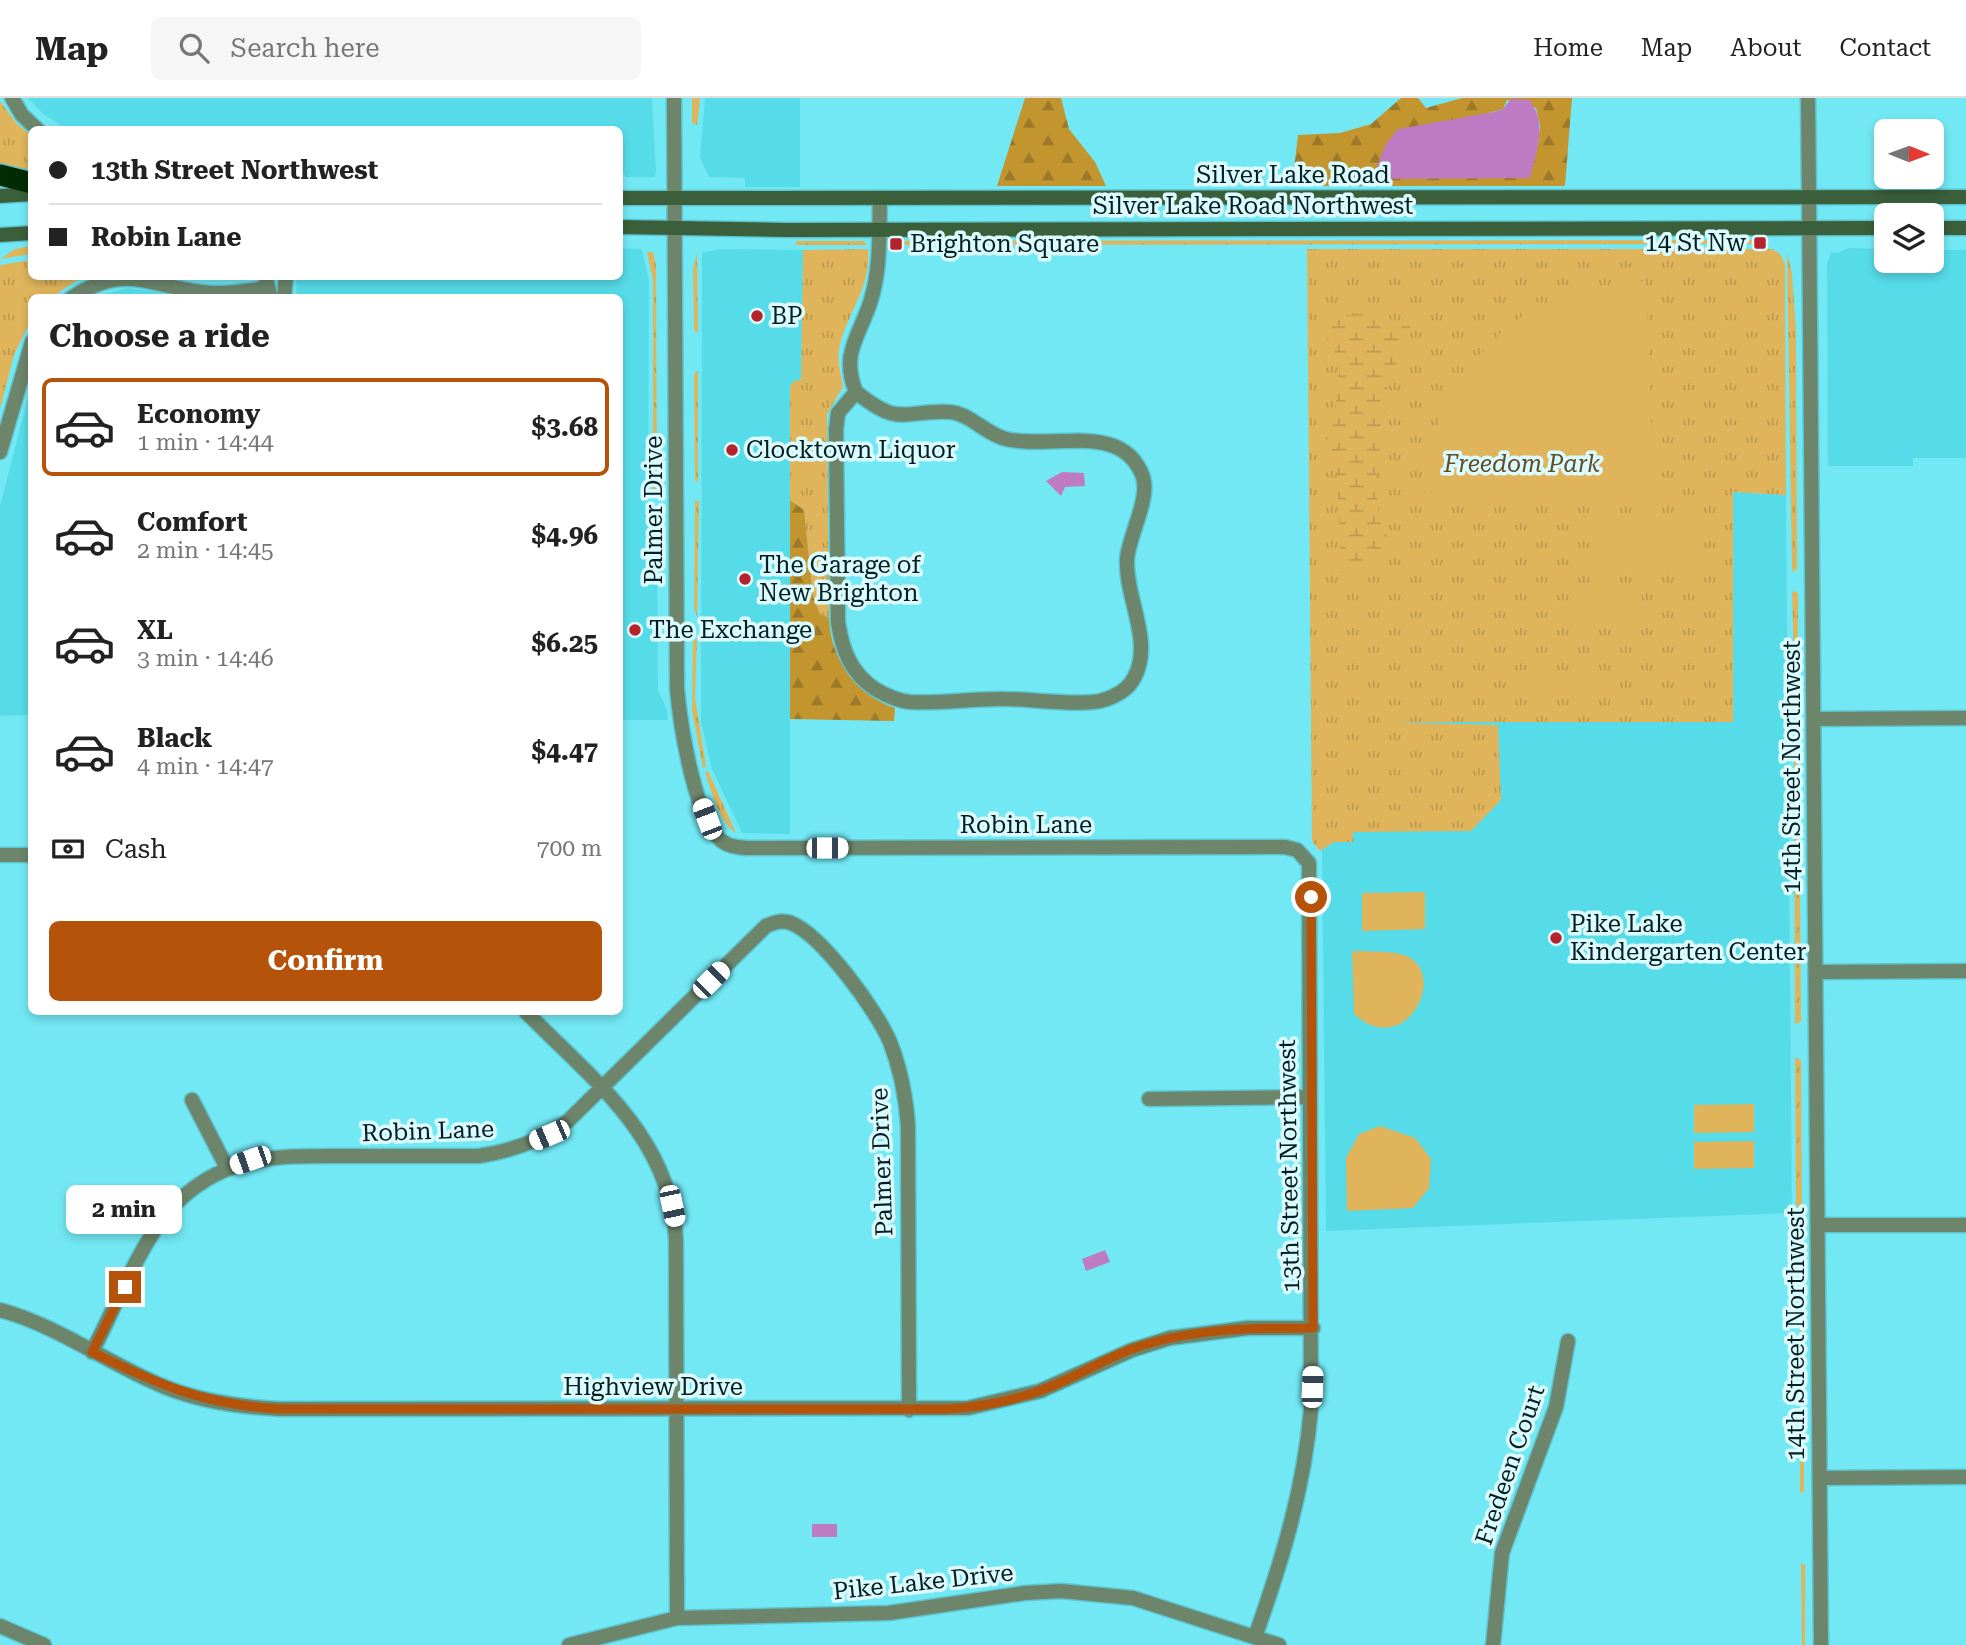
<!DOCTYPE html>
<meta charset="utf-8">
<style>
:root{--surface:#fff;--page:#f6f6f6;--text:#222;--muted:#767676;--line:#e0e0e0;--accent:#b45309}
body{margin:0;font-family:"Roboto Serif",serif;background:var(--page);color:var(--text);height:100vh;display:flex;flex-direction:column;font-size:26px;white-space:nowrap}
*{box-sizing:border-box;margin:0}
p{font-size:23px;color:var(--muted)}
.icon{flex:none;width:38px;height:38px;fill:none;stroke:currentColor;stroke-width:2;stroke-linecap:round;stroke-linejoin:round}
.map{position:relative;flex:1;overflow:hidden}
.panel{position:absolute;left:28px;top:196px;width:595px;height:721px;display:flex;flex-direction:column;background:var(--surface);border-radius:10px;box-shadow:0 4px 10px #0003}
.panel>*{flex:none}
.top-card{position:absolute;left:28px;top:28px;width:595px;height:154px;border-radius:10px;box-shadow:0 4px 10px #0003;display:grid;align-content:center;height:154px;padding:0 21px;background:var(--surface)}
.needle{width:46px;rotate:91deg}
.tools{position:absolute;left:1874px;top:21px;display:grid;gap:14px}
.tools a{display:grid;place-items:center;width:70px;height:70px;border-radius:10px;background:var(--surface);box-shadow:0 4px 10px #0003;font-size:35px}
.end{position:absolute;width:32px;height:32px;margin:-16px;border:9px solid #b45309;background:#fff;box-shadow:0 0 0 4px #fff}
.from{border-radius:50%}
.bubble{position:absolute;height:49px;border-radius:10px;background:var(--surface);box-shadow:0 4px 10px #0003;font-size:23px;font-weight:700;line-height:49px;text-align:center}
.car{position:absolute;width:21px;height:42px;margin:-21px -10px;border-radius:9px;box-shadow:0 0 5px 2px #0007;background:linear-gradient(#fff 24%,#345 0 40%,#fff 0 76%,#345 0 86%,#fff 0)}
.top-card b{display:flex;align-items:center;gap:24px;height:66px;font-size:26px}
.top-card b+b{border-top:2px solid var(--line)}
.top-card i{width:18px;height:18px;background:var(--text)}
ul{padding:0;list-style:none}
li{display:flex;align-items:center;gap:21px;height:98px;margin:0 14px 10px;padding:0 7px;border:4px solid transparent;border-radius:10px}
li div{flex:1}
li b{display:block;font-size:26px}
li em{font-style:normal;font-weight:700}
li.selected{border-color:var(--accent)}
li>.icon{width:63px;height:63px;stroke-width:1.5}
h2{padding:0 21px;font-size:32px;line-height:84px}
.pay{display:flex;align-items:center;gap:18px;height:77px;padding:0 21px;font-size:26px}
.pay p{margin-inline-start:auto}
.primary-button{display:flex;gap:14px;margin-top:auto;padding:14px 21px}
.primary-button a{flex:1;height:80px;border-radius:10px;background:var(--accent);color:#fff;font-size:28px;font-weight:700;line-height:80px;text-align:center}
header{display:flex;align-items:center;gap:42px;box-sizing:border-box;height:98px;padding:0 35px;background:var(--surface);border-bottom:2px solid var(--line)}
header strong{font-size:33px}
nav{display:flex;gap:38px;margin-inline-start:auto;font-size:24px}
.search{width:490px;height:63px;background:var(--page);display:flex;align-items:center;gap:18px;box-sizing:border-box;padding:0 24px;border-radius:10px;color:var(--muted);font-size:26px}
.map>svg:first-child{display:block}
.built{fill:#56dce9}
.grass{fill:url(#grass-tufts)}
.forest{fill:url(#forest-firs);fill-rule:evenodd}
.wetland{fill:url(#wetland-marsh)}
.garden{fill:#dfb45b}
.water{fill:#be7bc4}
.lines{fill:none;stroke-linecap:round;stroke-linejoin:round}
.minor-casing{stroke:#5ec4ce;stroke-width:17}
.tertiary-casing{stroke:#5ec4ce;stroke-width:17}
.secondary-casing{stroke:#5ec4ce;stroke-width:17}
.motorway-casing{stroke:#5ec4ce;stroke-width:24}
.minor{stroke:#6c856b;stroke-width:14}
.tertiary{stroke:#6c856b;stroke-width:14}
.secondary{stroke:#3a5f3a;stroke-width:14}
.motorway{stroke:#002b01;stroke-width:21}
.route{stroke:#b45309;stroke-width:9}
.poi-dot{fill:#b5232c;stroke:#dcfbfe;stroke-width:2.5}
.labels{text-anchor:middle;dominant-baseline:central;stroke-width:7;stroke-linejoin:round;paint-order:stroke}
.street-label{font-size:24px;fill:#041e21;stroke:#dcfbfe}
.poi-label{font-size:24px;fill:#041e21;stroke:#dcfbfe;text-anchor:start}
.park-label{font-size:24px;font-style:italic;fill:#604d25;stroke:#dcfbfe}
</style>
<header>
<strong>Map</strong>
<div class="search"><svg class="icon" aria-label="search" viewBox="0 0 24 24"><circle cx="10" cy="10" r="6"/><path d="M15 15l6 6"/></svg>Search here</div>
<nav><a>Home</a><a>Map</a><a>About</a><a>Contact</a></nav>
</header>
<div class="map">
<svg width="1966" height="1547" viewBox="0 0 1966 1547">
<defs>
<pattern id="grass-tufts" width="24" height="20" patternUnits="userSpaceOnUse" patternTransform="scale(1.75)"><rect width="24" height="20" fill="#dfb45b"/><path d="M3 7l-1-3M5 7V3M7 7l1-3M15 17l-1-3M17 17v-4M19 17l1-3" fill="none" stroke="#be9a4f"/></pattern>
<pattern id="forest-firs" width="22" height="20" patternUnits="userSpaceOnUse" patternTransform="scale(1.75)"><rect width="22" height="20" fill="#c2952f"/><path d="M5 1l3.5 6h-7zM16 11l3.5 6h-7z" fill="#9b7928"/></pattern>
<pattern id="wetland-marsh" width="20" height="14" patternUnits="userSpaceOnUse" patternTransform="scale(1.75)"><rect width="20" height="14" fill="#dfb45b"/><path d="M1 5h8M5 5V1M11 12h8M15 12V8" fill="none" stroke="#be9a4f"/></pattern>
</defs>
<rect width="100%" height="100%" fill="#72e8f4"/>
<path class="built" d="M28 0H652L656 75 654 79H626L620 69V32L67 31 43 16Z
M705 0H800V89H745V80L709 79 700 60Z
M620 150 642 151 649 183 648 422 657 432 658 592 667 612 668 622H620V200L297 199 296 179 620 178Z
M1849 150 1886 151V163H1932V152H1966V360H1913V368H1828L1827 166 1831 154 1837 155Z
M721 151 803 152 801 283 790 288V736L742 735 712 671 701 625 702 155Z
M128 190 157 194 173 199H93Z
M31 287V617L0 618V408Z
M1733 394 1786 397 1792 1115 1326 1133 1322 751 1334 744 1352 644 1364 631 1388 624H1733Z"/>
<path class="grass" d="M692 0H700L697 27 692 25Z
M0 3 17 26 31 37V72L0 68Z
M1757 142V146L899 147V143Z
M796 143H864L867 147H796Z
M31 148V156L0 161 15 151Z
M868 151C872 189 846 216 839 251 837 264 841 276 843 289L827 316 829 520 820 516 813 498 804 412 790 402V288L794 283 801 282 803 152Z
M1307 151H1772L1780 156 1785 166 1786 397 1733 394V624H1391L1498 627 1501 702 1471 733 1353 734V744H1334L1320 753 1312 743Z
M647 154H653L656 168 657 394 653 401V182Z
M1787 154 1792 176 1796 233 1797 471 1792 474Z
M697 155 698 235 694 232 693 170Z
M31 162 32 178 82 179 52 199 32 200 31 222 14 257 0 311V167Z
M183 179H242V182H198Z
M698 273V385L695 382 694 276Z
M695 403H699L697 519 694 511Z
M1792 493 1798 495V594L1795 602Z
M697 541 695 600 706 668 703 670 692 612 693 543Z
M1799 646 1801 924 1795 926 1794 647Z
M708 673 736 735C719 724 711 692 705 674Z
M1795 959 1801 962 1802 1109 1796 1108Z
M1799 1205H1803L1804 1280 1801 1284Z
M1800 1325 1804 1327V1394L1800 1395Z
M1801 1465 1805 1467V1547H1802Z"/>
<path class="forest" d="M1025 0H1061L1069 31 1095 64 1106 88H997Z
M1401 0H1418L1426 10 1462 0H1572L1565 88H1292L1298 37 1340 35 1371 26ZM1507 2 1536 10 1540 28 1538 47 1372 81 1379 69 1464 22 1503 11Z
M790 402 804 412 813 498 820 516 829 520C830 560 857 598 895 610L894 623 790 621Z"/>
<path class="wetland" d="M1358 215C1374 219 1399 221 1411 229L1389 284 1376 381 1379 421 1391 446 1362 469 1341 474 1337 367 1321 356 1334 324 1340 263 1323 235 1341 220Z"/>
<path class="garden" d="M1646 183 1654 394 1645 408 1434 407C1431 390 1426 371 1430 354 1443 302 1487 233 1537 210 1572 193 1607 187 1646 183Z
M1695 423V474L1598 475 1599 426Z
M1572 490 1642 491 1641 528H1572Z
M1591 582 1592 598 1527 599V583Z
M1425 794V831L1362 833V795Z
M1352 853C1368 854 1391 852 1406 858 1449 875 1406 963 1354 916Z
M1754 1006V1034L1694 1035V1007Z
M1380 1028 1415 1040 1431 1061 1429 1090 1413 1110 1347 1113 1346 1060 1359 1036Z
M1754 1043V1070L1694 1071V1044Z"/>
<path class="water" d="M1511 1 1529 2C1548 24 1536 54 1530 80L1372 81 1386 46 1398 31 1494 14 1503 11Z
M1062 374 1084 375 1085 388 1065 389 1061 398 1046 383Z
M1105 1152 1110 1164 1086 1173 1082 1161Z
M812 1426H837V1439H812Z"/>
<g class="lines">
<defs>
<path id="minor" d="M12 0 22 17 38 32
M1808 0 1809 99
M265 178 271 200
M71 200C125 165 146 187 201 194 222 197 245 193 266 190
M284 200 286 178
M856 294C901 330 901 312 949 314 970 315 985 336 1006 341 1050 352 1123 322 1143 379 1150 401 1129 437 1127 461 1125 500 1154 544 1134 580 1128 592 1113 600 1100 603 1076 608 1031 601 1005 601 973 600 941 606 910 604 899 603 885 597 875 591 851 575 842 552 838 524L836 331 838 315Z
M856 294C840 255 860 238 871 202 881 169 879 134 880 100
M0 354 32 244
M1814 621 1966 620
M746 750 1285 749 1297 752 1309 765 1311 1311C1304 1391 1282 1463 1255 1539
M0 757H32
M1816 874 1966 873
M526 914C593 982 672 1040 676 1143L677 1520
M1149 1001 1310 999
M192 1002 227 1070
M1818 1127H1966
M0 1212C59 1228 108 1266 165 1289 202 1304 241 1309 280 1311L968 1310 1040 1293 1132 1252 1170 1240 1248 1230H1313
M92 1254C114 1212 139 1148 169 1113 222 1053 283 1058 356 1058 397 1058 438 1058 479 1058 512 1053 541 1043 568 1023L766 828C775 824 782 822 791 825 822 837 877 913 890 944 901 972 906 999 908 1028L909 1312
M1820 1380 1966 1379
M0 1528 44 1547
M569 1547 677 1520 889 1515 1025 1495 1061 1493 1133 1500 1279 1547
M1493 1547 1502 1455 1556 1309 1568 1243"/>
<path id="tertiary" d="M674 0 677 591C680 623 695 729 725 745 731 749 739 749 746 750
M1809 99 1821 1547"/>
<path id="secondary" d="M0 98 32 96
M620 100 1966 99
M620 129 786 132 1886 130
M1932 130H1966
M0 137 32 135"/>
<path id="motorway" d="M0 77 32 85"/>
</defs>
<use href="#minor" class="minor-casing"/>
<use href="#tertiary" class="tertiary-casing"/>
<use href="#secondary" class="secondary-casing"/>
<use href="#motorway" class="motorway-casing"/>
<use href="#minor" class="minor"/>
<use href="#tertiary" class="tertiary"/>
<use href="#secondary" class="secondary"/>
<use href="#motorway" class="motorway"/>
</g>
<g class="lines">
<path class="route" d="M125 1189 92 1254C159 1287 204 1307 281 1311H949C980 1309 1010 1303 1039 1293 1071 1282 1100 1263 1132 1251 1191 1230 1252 1230 1313 1230L1311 799"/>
</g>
<g class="poi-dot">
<rect x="1753" y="138" width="14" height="14" rx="3.5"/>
<rect x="889" y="139" width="14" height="14" rx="3.5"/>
<circle cx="757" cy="218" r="7"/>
<circle cx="732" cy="352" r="7"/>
<circle cx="745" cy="481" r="7"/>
<circle cx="635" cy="532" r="7"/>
<circle cx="1556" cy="840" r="7"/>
</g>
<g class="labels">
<g class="street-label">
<text x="1293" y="77">Silver Lake Road</text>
<text x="1253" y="108">Silver Lake Road Northwest</text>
<text transform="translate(654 412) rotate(-90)">Palmer Drive</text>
<text transform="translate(1792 669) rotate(-90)">14th Street Northwest</text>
<text x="1026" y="727">Robin Lane</text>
<text transform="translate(428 1033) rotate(-2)">Robin Lane</text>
<text transform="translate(882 1064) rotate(-92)">Palmer Drive</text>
<text transform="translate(1289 1068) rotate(-91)">13th Street Northwest</text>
<text transform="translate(1796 1236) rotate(-90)">14th Street Northwest</text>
<text x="653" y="1289">Highview Drive</text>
<text transform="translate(1510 1367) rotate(-71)">Fredeen Court</text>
<text transform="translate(923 1484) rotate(-6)">Pike Lake Drive</text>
</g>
<g class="poi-label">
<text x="1746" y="145" text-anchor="end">14 St Nw</text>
<text x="910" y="146">Brighton Square</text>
<text x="771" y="218">BP</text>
<text x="746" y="352">Clocktown Liquor</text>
<text x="759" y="467">The Garage of<tspan x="759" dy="28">New Brighton</tspan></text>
<text x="649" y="532">The Exchange</text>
<text x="1570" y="826">Pike Lake<tspan x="1570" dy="28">Kindergarten Center</tspan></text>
</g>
<g class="park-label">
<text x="1522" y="366">Freedom Park</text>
</g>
</g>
</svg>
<div class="tools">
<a><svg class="needle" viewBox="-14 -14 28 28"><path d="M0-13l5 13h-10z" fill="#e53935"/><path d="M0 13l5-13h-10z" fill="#767676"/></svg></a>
<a><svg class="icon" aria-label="layers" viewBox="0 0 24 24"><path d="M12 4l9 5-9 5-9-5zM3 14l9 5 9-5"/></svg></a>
</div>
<i class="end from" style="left:1311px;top:799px"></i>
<i class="end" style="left:125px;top:1189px"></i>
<div class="bubble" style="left:66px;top:1087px;width:116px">2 min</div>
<i class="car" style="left:707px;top:721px;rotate:339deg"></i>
<i class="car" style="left:827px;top:750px;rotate:90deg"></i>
<i class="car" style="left:711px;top:882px;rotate:45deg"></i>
<i class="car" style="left:549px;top:1037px;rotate:247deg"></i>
<i class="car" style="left:250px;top:1062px;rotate:251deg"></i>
<i class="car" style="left:672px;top:1108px;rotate:168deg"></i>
<i class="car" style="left:1312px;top:1289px;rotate:2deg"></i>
<div class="top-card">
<b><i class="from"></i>13th Street Northwest</b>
<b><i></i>Robin Lane</b>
</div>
<section class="panel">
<h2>Choose a ride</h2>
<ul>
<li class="selected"><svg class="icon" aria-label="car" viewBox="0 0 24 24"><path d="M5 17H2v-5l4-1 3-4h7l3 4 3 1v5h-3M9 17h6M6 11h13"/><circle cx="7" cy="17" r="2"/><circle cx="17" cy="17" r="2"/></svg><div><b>Economy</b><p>1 min · 14:44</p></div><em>$3.68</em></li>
<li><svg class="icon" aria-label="car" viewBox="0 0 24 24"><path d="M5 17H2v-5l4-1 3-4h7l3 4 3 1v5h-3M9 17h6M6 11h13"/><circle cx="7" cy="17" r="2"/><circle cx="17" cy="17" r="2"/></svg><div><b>Comfort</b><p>2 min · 14:45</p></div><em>$4.96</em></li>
<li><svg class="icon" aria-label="car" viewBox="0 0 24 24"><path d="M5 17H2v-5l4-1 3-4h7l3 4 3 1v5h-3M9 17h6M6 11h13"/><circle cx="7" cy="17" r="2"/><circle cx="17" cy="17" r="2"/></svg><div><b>XL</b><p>3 min · 14:46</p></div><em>$6.25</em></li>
<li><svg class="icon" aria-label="car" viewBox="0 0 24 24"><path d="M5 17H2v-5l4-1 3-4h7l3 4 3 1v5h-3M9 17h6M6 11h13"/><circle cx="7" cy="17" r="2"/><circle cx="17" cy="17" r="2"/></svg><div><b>Black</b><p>4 min · 14:47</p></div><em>$4.47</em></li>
</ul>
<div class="pay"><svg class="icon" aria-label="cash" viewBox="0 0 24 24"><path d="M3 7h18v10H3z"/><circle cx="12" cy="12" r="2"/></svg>Cash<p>700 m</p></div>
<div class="primary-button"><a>Confirm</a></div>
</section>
</div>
